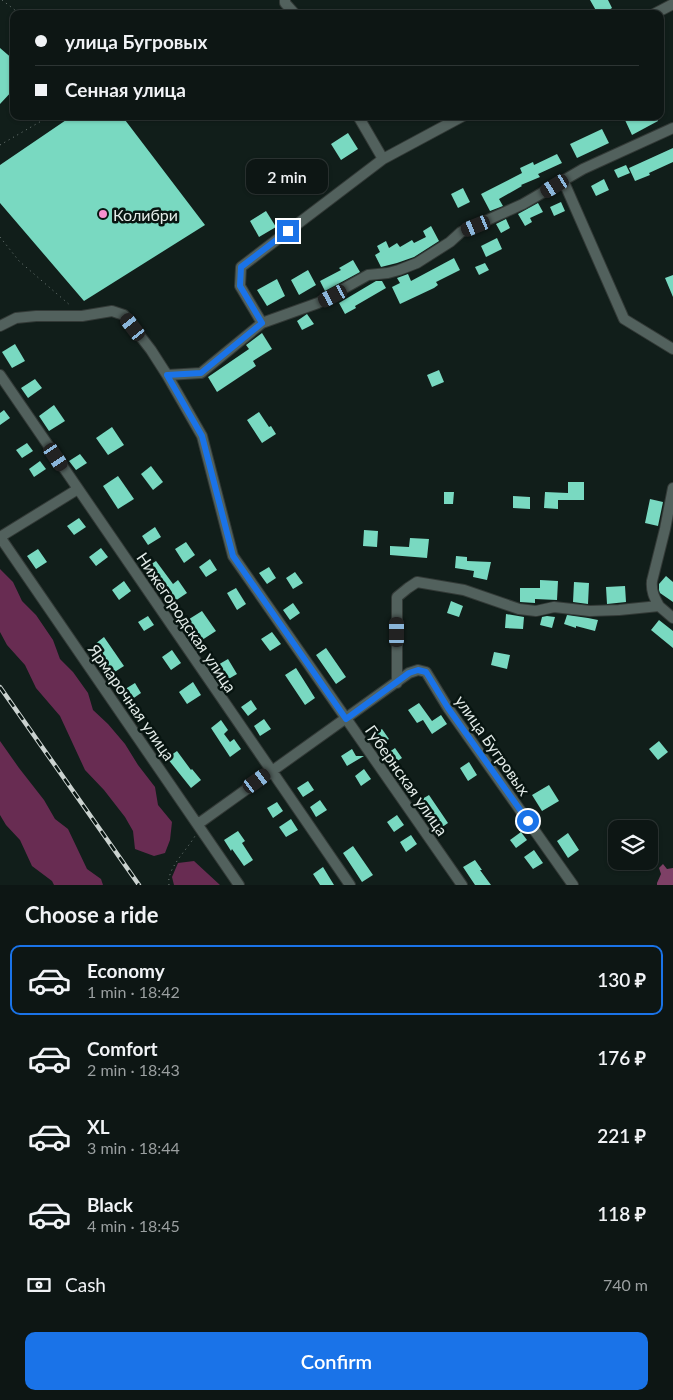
<!DOCTYPE html>
<meta charset="utf-8">
<style>
:root{--surface:#0d1614;--page:#1b2322;--text:#f1f3f6;--muted:#9a9fa0;--line:#2d3534;--accent:#1a73e8}
body{margin:0;font-family:Lato,sans-serif;background:var(--page);color:var(--text);height:100vh;display:flex;flex-direction:column;font-size:19px;white-space:nowrap}
*{box-sizing:border-box;margin:0}
p{font-size:16px;color:var(--muted)}
.icon{flex:none;width:28px;height:28px;fill:none;stroke:currentColor;stroke-width:2;stroke-linecap:round;stroke-linejoin:round}
.map{position:relative;height:885px;overflow:hidden}
.side{display:flex;flex-direction:column;background:var(--surface);flex:1}
.side>*{flex:none}
.hud{position:absolute;left:10px;top:10px;width:654px;height:110px;border-radius:10px;box-shadow:0 1px 4px #0004,0 0 0 1px var(--line);display:grid;align-content:center;height:110px;padding:0 25px;background:var(--surface)}
.tools{position:absolute;left:608px;top:820px;display:grid;gap:10px}
.tools a{display:grid;place-items:center;width:50px;height:50px;border-radius:10px;background:var(--surface);box-shadow:0 1px 4px #0004,0 0 0 1px var(--line);font-size:25px}
.end{position:absolute;width:22px;height:22px;margin:-11px;border:6px solid #1a73e8;background:#fff;box-shadow:0 0 0 2px #fff}
.from{border-radius:50%}
.bubble{position:absolute;height:35px;border-radius:10px;background:var(--surface);box-shadow:0 1px 4px #0004,0 0 0 1px var(--line);font-size:16px;font-weight:600;line-height:35px;text-align:center}
.car{position:absolute;width:15px;height:30px;margin:-15px -8px;border-radius:6px;box-shadow:0 0 4px 1px #0007;background:linear-gradient(#222 24%,#8ab4d8 0 40%,#222 0 76%,#8ab4d8 0 86%,#222 0)}
.hud b{display:flex;align-items:center;gap:18px;height:48px;font-size:19px}
.hud b+b{border-top:1px solid var(--line)}
.hud i{width:12px;height:12px;background:var(--text)}
ul{padding:0;list-style:none}
li{display:flex;align-items:center;gap:15px;height:70px;margin:0 10px 8px;padding:0 15px;border:2px solid transparent;border-radius:10px}
li div{flex:1}
li b{display:block;font-size:19px}
li em{font-style:normal;font-weight:600}
li.current{border-color:var(--accent)}
li>.icon{width:45px;height:45px;stroke-width:1.5}
h2{padding:0 25px;font-size:22px;line-height:60px}
.pay{display:flex;align-items:center;gap:12px;height:55px;padding:0 25px;font-size:19px}
.pay p{margin-inline-start:auto}
.cta{display:flex;gap:10px;margin-top:auto;padding:10px 25px}
.cta a{flex:1;height:58px;border-radius:10px;background:var(--accent);color:#fff;font-size:20px;font-weight:600;line-height:58px;text-align:center}
.map>svg:first-child{display:block}
.forest{fill:#682c52}
.water{fill:#7e4066}
.building{fill:#79d9c1}
.lines{fill:none;stroke-linecap:round;stroke-linejoin:round}
.minor-casing{stroke:#333a37;stroke-width:12}
.path{stroke:#737e7b;stroke-width:1;stroke-dasharray:1 4;stroke-linecap:butt}
.minor{stroke:#52615d;stroke-width:10}
.rail-casing{stroke:#cad2cf;stroke-width:4.5}
.rail{stroke:#081511;stroke-width:2.5;stroke-dasharray:8;stroke-linecap:butt}
.route{stroke:#1a73e8;stroke-width:6}
.poi-dot{fill:#f790ce;stroke:#081511;stroke-width:2}
.labels{text-anchor:middle;dominant-baseline:central;stroke-width:5;stroke-linejoin:round;paint-order:stroke}
.poi-label{font-size:16px;fill:#e3ebe8;stroke:#081511;text-anchor:start}
.street-label{font-size:16px;fill:#e3ebe8;stroke:#081511}
</style>
<div class="map">
<svg width="673" height="885" viewBox="0 0 673 885">
<rect width="100%" height="100%" fill="#111e1a"/>
<path class="forest" d="M0 569 13 582 22 601 36 615 53 640 60 659 73 672 88 693 93 710 108 724 125 744 138 765 155 787 158 805 172 822 170 840 165 853 154 856 135 849 133 831 125 817 104 790 85 770 60 716 36 688 25 665 7 645 0 632Z
M0 741 19 768 44 800 55 819 68 829 87 869 101 879 103 885H54L52 881 32 866 20 840 6 825 0 815Z
M194 861 220 885H174L172 877 178 863Z"/>
<path class="water" d="M663 864 667 869 673 868V885H657V883L661 874 659 868Z"/>
<path class="building" d="M590 0H608L612 8 602 14H598Z
M0 48 14 60V89L0 104Z
M72 116H122L205 225 84 301 0 203V165Z
M633 116H656L658 121 632 135 625 120Z
M602 129 609 143 577 158 570 144Z
M348 133 358 149 341 160 331 144Z
M673 148V162L649 173 650 175 635 181 629 168Z
M557 154 562 163 538 174 540 177 521 185 522 186 499 199 503 206 490 211 481 194 522 173 520 168 533 162 534 165Z
M626 165 630 173 618 178 614 170Z
M604 179 609 190 596 196 591 186Z
M463 188 470 202 458 208 451 194Z
M561 202 565 211 554 216 550 207Z
M538 203 543 212 530 218 532 222 525 226 518 214Z
M266 211 276 227 259 237 250 221Z
M506 219 510 228 501 233 496 224Z
M431 226 439 241 414 257 397 263 381 267 375 255 380 252 377 246 386 241 389 248 397 243 400 247 412 240 414 243 426 237 423 231Z
M497 238 502 249 486 257 481 246Z
M454 258 460 270 436 282 438 285 434 288 400 304 392 287 400 283 397 278 408 274 411 281Z
M353 260 360 272 325 291 320 281 341 270 339 268Z
M485 263 489 270 479 275 475 267Z
M308 270 316 285 299 295 291 280Z
M673 275V297L665 278Z
M277 279 285 296 267 306 257 290Z
M376 281H382L386 288 355 306 356 308 345 314 339 303Z
M307 314 314 324 302 330 297 321Z
M262 333 272 349 253 361 256 366 217 392 208 377 249 349 246 345Z
M15 344 25 361 12 368 2 352Z
M439 370 444 382 432 387 427 375Z
M35 379 42 388 28 398 21 388Z
M54 405 65 421 49 431 39 416Z
M4 410 10 418 0 425V413Z
M259 412 269 427 271 426 276 434 262 443 247 420Z
M112 427 124 445 108 455 96 438Z
M27 443 33 451 22 458 16 450Z
M80 454 87 463 76 470 69 461Z
M40 461 46 469 34 477 29 469Z
M151 466 163 482 153 490 141 474Z
M118 476 134 499 118 509 103 486Z
M568 482H584V500H558V509L544 508 545 492 568 493Z
M444 492H454L453 504H444Z
M513 496 530 497V509L513 508Z
M650 499 663 502 658 526 645 523Z
M79 518 86 527 74 535 67 526Z
M155 527 161 537 148 545 142 536Z
M364 530 378 531 377 547 363 546Z
M410 538 429 539 427 558 390 555V546L409 547Z
M186 542 195 555 184 563 175 549Z
M101 548 108 557 96 566 89 557Z
M38 549 47 562 36 569 27 556Z
M456 556 467 557V561L491 562 487 580 473 577 474 571 455 568Z
M210 559 217 570 206 577 199 567Z
M156 561 173 584 178 580 187 593 172 603 159 584 156 586 144 569Z
M269 567 276 578 267 584 259 573Z
M295 572 303 583 293 589 286 578Z
M666 576 673 582V602L660 593 659 590V584Z
M540 580 558 581 557 600 535 599V603L520 602V588H540Z
M124 581 131 591 119 600 112 590Z
M574 582 589 583 588 604 573 602Z
M625 586 626 602 607 604 606 587Z
M236 588 246 604 237 610 227 593Z
M451 601 463 606 459 617 447 613Z
M293 603 300 613 290 620 283 610Z
M202 611 216 631 202 640 197 633 195 634 186 621Z
M506 614 524 617 523 629 505 628Z
M567 615 588 618 598 620 595 631 576 626V628L564 624Z
M148 616 154 625 144 631 138 622Z
M547 616 555 617 552 628 540 625 542 617Z
M659 620 673 631V648L651 630Z
M272 632 281 644 270 651 261 639Z
M104 637 124 666 110 675 100 660H99L90 648Z
M326 648 346 677 336 684 316 655Z
M172 650 181 663 171 670 162 657Z
M494 652 510 655 507 669 491 665Z
M228 659 237 674 225 681 216 666Z
M296 668 315 698 305 705 285 675Z
M193 682 201 695 187 704 179 692Z
M135 683 141 693 128 702 122 691Z
M251 700 257 709 248 716 241 707Z
M419 703 432 721 441 715 447 724 432 734 423 720 417 723 408 710Z
M264 719 271 729 260 736 254 726Z
M221 720 228 730 224 734 230 742 234 739 241 749 230 757 211 728Z
M382 729 389 739 378 746 371 736Z
M659 741 668 752 658 760 649 749Z
M395 748 402 758 391 765 385 755Z
M352 749 356 756H364L347 766 341 756Z
M177 751 191 770 192 769 201 780 191 788 167 758Z
M469 762 477 775 468 781 460 768Z
M364 769 371 779 361 786 355 776Z
M308 781 314 790 303 797 297 788Z
M549 785 559 801 542 811 532 795Z
M429 795 448 823 438 830 417 802Z
M320 800 327 810 316 817 310 807Z
M277 802 283 811 273 818 267 808Z
M397 815 404 825 394 832 387 822Z
M291 819 298 830 286 837 279 827Z
M238 831 245 841 242 843 253 860 244 866 232 849 231 851 224 840Z
M521 832 527 840 516 848 510 840Z
M568 833 579 850 568 858 557 841Z
M411 835 417 844 406 852 400 842Z
M353 846 373 875 362 882 343 853Z
M534 850 543 863 533 869 524 857Z
M475 860 482 870H480L491 885H475L463 867Z
M323 867 334 885H320L313 874Z"/>
<g class="lines">
<defs>
<path id="minor" d="M285 0V3L295 14
M654 14 673 4
M358 116 383 159
M563 180 624 319 673 349
M262 323 240 286 241 267 383 159 463 116
M0 326 16 318 36 316H82L112 311 124 315 151 350 167 375 201 373 262 323 318 303 368 275 388 273 399 270 417 263 450 242 461 232 523 204 583 169 673 128
M0 375 350 885
M167 375 202 436 233 556 462 885
M0 537 239 885
M0 537 78 489
M659 606C654 597 651 591 652 581L665 529 673 488
M397 683V597L408 588 417 582 464 590 519 609 536 611 554 607 590 611 619 610 659 606 673 618
M198 824 409 673 418 670 426 672 448 708 573 885"/>
</defs>
<use href="#minor" class="minor-casing"/>
<path class="path" d="M2 0 20 14
M0 145 50 116
M0 237 19 261 71 306
M169 885C166 869 187 850 195 836"/>
<use href="#minor" class="minor"/>
<defs>
<path id="rail" d="M0 687 139 885"/>
</defs>
<use href="#rail" class="rail-casing"/>
<use href="#rail" class="rail"/>
</g>
<g class="lines">
<path class="route" d="M288 231 241 267 240 286 262 323 201 373 167 375 202 436 233 556 346 719 409 673 418 670 426 672 448 708 528 821"/>
</g>
<circle class="poi-dot" cx="103" cy="214" r="5"/>
<g class="labels">
<g class="poi-label">
<text x="113" y="214">Колибри</text>
</g>
<g class="street-label">
<text transform="translate(187 622) rotate(56)">Нижегородская улица</text>
<text transform="translate(132 702) rotate(55)">Ярмарочная улица</text>
<text transform="translate(493 745) rotate(55)">улица Бугровых</text>
<text transform="translate(407 780) rotate(55)">Губернская улица</text>
</g>
</g>
</svg>
<div class="tools">
<a><svg class="icon" aria-label="layers" viewBox="0 0 24 24"><path d="M12 4l9 5-9 5-9-5zM3 14l9 5 9-5"/></svg></a>
</div>
<i class="end from" style="left:528px;top:821px"></i>
<i class="end" style="left:288px;top:231px"></i>
<div class="bubble" style="left:246px;top:159px;width:82px">2 min</div>
<i class="car" style="left:555px;top:186px;rotate:239deg"></i>
<i class="car" style="left:476px;top:226px;rotate:248deg"></i>
<i class="car" style="left:333px;top:296px;rotate:243deg"></i>
<i class="car" style="left:133px;top:327px;rotate:323deg"></i>
<i class="car" style="left:56px;top:457px;rotate:146deg"></i>
<i class="car" style="left:397px;top:632px;rotate:0deg"></i>
<i class="car" style="left:257px;top:781px;rotate:54deg"></i>
<div class="hud">
<b><i class="from"></i>улица Бугровых</b>
<b><i></i>Сенная улица</b>
</div>
</div>
<section class="side">
<h2>Choose a ride</h2>
<ul>
<li class="current"><svg class="icon" aria-label="car" viewBox="0 0 24 24"><path d="M5 17H2v-5l4-1 3-4h7l3 4 3 1v5h-3M9 17h6M6 11h13"/><circle cx="7" cy="17" r="2"/><circle cx="17" cy="17" r="2"/></svg><div><b>Economy</b><p>1 min · 18:42</p></div><em>130 ₽</em></li>
<li><svg class="icon" aria-label="car" viewBox="0 0 24 24"><path d="M5 17H2v-5l4-1 3-4h7l3 4 3 1v5h-3M9 17h6M6 11h13"/><circle cx="7" cy="17" r="2"/><circle cx="17" cy="17" r="2"/></svg><div><b>Comfort</b><p>2 min · 18:43</p></div><em>176 ₽</em></li>
<li><svg class="icon" aria-label="car" viewBox="0 0 24 24"><path d="M5 17H2v-5l4-1 3-4h7l3 4 3 1v5h-3M9 17h6M6 11h13"/><circle cx="7" cy="17" r="2"/><circle cx="17" cy="17" r="2"/></svg><div><b>XL</b><p>3 min · 18:44</p></div><em>221 ₽</em></li>
<li><svg class="icon" aria-label="car" viewBox="0 0 24 24"><path d="M5 17H2v-5l4-1 3-4h7l3 4 3 1v5h-3M9 17h6M6 11h13"/><circle cx="7" cy="17" r="2"/><circle cx="17" cy="17" r="2"/></svg><div><b>Black</b><p>4 min · 18:45</p></div><em>118 ₽</em></li>
</ul>
<div class="pay"><svg class="icon" aria-label="cash" viewBox="0 0 24 24"><path d="M3 7h18v10H3z"/><circle cx="12" cy="12" r="2"/></svg>Cash<p>740 m</p></div>
<div class="cta"><a>Confirm</a></div>
</section>
